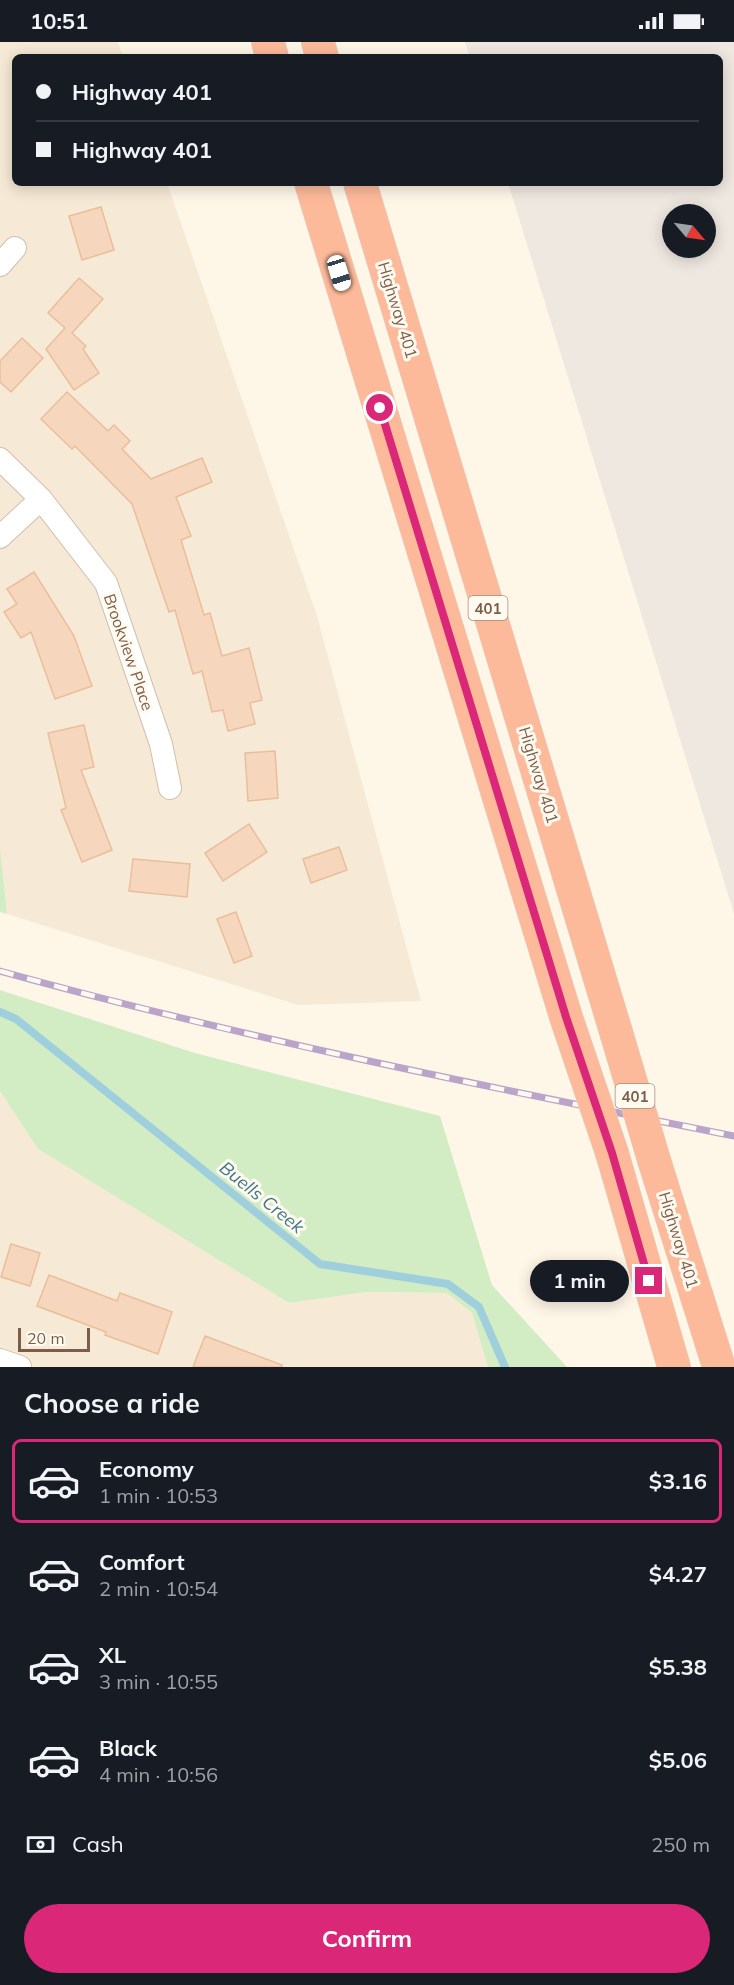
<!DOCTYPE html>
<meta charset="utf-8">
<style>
:root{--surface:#171b24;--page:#20242c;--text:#f1f3f6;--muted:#9ea1a6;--line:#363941;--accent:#db2777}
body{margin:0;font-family:Mulish,sans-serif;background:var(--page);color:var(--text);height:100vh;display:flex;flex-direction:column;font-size:22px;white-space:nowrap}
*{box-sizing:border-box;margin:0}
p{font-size:20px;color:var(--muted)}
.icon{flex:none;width:33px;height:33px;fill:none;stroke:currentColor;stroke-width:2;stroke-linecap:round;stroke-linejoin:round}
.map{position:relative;height:1325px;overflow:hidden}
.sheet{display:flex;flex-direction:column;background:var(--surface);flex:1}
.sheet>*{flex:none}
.top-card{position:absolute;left:12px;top:12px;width:711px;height:132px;border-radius:9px;box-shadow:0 3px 15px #0003;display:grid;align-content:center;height:132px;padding:0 24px;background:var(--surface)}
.needle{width:39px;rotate:119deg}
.buttons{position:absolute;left:662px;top:162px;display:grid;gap:12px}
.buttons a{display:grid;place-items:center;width:54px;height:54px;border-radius:50%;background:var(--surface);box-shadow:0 3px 15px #0003;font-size:30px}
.scale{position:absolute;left:18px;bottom:15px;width:72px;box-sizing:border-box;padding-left:6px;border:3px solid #7b5e49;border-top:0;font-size:16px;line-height:21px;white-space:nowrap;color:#7b5e49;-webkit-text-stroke:4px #fffaf0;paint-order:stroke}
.end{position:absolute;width:27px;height:27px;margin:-14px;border:8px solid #db2777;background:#fff;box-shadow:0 0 0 3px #fff}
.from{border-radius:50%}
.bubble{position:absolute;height:42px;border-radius:21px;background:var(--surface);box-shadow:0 3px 15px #0003;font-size:20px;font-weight:700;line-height:42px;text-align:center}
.car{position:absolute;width:18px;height:36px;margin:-18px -9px;border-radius:8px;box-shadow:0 0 4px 2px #0007;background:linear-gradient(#fff 24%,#345 0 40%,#fff 0 76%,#345 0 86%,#fff 0)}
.top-card b{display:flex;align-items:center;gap:21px;height:57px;font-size:22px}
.top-card b+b{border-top:2px solid var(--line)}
.top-card i{width:15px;height:15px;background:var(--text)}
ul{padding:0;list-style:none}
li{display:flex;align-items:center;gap:18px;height:84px;margin:0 12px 9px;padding:0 12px;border:3px solid transparent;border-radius:9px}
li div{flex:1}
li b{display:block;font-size:22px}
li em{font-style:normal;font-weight:700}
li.on{border-color:var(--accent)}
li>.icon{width:54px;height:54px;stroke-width:1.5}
h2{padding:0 24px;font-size:27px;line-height:72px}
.pay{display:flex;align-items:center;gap:15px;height:66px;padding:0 24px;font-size:22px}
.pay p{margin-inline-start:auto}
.primary-button{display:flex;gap:12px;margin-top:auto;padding:12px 24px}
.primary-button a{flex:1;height:69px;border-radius:36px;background:var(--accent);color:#fff;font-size:24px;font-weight:700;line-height:69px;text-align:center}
.status{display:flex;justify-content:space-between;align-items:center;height:42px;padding:0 30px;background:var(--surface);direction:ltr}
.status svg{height:16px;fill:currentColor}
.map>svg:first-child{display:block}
.residential{fill:#f6e9d5}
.industrial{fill:#efe8e1;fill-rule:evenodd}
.green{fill:#d2edc4}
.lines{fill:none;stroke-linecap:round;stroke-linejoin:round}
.stream{stroke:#9fcfdd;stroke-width:8}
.building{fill:#f6d7bd;stroke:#eabe9c;stroke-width:1.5}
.minor-casing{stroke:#d2bfac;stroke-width:24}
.motorway-casing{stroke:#ddd5d0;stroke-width:34}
.minor{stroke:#fff;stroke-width:22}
.motorway{stroke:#fcba9a;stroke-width:33}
.rail-casing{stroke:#bba4ca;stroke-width:7}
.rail{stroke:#fffaf0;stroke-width:4.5;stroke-dasharray:14;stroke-linecap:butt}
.motorway-bridge-casing{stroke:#ddd5d0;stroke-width:34;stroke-linecap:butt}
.motorway-bridge{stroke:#fcba9a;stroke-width:33}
.route{stroke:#db2777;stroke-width:8}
.labels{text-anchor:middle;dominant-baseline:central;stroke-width:6;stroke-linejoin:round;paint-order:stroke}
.shield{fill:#fffaf0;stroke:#a38d7b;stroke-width:1.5}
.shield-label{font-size:15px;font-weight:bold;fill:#7b5e49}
.street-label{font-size:16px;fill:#7b5e49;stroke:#fffaf0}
.water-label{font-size:18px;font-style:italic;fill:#3e7788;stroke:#fffaf0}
</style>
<div class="status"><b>10:51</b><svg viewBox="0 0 49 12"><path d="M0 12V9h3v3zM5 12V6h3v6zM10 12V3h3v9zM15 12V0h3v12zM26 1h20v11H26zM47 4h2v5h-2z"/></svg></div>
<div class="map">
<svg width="734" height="1325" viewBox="0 0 734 1325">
<rect width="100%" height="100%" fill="#fef7e8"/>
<path class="residential" d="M0 0H118L123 15H15V141H167L317 574 421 959 298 963 7 872 0 805Z
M0 1049 38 1107 289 1261 367 1250 447 1251 472 1271 488 1325H0Z"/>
<path class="industrial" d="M465 0H734V872L508 141H720V15H470ZM672 172H705V206H672Z"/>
<path class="green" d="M0 805 7 872 0 870Z
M0 948 195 1011 440 1074 492 1243 567 1325H488L472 1271 447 1251 367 1250 289 1261 38 1107 0 1049Z"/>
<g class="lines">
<path class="stream" d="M0 970 16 977 320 1222 448 1242 479 1265 505 1325"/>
</g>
<path class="building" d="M101 165 114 208 82 218 69 174Z
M79 236 103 257 72 291 86 304 83 307 99 331 74 348 46 307 65 286 48 271Z
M22 296 43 316 11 350 0 340V319Z
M67 350 108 389 114 383 130 399 122 407 151 437 202 416 212 440 176 455 191 494 181 498 204 573 210 571 222 614 249 606 262 658 250 661 255 682 228 689 223 668 212 670 202 629 193 632 175 568 169 570 132 462 75 404 72 407 41 377Z
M34 530 74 594 92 644 55 657 31 590 21 596 4 570 17 562 7 547Z
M84 683 94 725 81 728 112 808 82 820 61 768 66 766 48 691Z
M275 709 278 756 248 759 245 711Z
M249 782 267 810 223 839 205 811Z
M339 805 347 828 311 841 303 817Z
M133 817 190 822 187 855 129 849Z
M236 870 252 914 234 921 217 877Z
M11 1202 40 1211 30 1244 1 1235Z
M49 1233 117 1259 120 1251 172 1270 158 1312 105 1293 106 1290 37 1264Z
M205 1294 282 1323V1325H193Z"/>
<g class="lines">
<defs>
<path id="minor" d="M0 223 15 206
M0 417 41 457 106 541 161 702 170 746
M0 495 41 457
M0 1318 20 1325"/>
<path id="motorway" d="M268 0 272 15
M318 0 322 15
M311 141 566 975
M360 141 616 990
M612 1111 674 1325
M654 1118 719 1325"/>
</defs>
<use href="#minor" class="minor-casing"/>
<use href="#motorway" class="motorway-casing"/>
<use href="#minor" class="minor"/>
<use href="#motorway" class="motorway"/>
<defs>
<path id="rail" d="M0 929C242 996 488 1045 734 1094"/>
</defs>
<use href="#rail" class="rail-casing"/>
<use href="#rail" class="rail"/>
<defs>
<path id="motorway-bridge" d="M566 975 612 1111
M616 990 654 1118"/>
</defs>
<use href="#motorway-bridge" class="motorway-bridge-casing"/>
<use href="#motorway-bridge" class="motorway-bridge"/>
</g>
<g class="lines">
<path class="route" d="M380 366 566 975 612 1111 649 1239"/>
</g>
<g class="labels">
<g class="shield">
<rect x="468.5" y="554" width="39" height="24" rx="4.5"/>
<rect x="615.5" y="1042" width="39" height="24" rx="4.5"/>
</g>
<g class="shield-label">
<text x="488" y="566">401</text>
<text x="635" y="1054">401</text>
</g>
<g class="street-label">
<text transform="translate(398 268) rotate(73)">Highway 401</text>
<text transform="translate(129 610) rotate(71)">Brookview Place</text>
<text transform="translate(539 733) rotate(73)">Highway 401</text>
<text transform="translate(679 1198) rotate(73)">Highway 401</text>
</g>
<g class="water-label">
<text transform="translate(262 1155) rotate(39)">Buells Creek</text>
</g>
</g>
</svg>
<div class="buttons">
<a><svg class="needle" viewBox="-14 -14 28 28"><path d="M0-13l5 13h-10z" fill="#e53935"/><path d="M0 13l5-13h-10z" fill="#9ea1a6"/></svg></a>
</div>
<div class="scale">20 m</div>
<i class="end from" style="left:380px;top:366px"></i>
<i class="end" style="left:649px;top:1239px"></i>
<div class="bubble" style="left:530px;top:1218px;width:99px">1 min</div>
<i class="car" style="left:339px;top:231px;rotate:163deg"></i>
<div class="top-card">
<b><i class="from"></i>Highway 401</b>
<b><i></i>Highway 401</b>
</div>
</div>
<section class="sheet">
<h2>Choose a ride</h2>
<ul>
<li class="on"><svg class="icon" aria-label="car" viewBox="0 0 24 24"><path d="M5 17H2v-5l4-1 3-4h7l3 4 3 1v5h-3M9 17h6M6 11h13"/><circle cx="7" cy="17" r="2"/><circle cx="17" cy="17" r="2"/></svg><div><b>Economy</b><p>1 min · 10:53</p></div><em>$3.16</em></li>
<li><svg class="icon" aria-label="car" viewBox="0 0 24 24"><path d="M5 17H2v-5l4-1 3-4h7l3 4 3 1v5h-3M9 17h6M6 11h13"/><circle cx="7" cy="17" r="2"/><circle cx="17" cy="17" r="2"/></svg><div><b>Comfort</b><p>2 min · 10:54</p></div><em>$4.27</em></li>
<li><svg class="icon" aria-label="car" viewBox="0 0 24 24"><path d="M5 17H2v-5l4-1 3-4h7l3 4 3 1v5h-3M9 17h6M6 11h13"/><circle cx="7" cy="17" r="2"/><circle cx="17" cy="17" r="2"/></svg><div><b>XL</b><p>3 min · 10:55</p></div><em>$5.38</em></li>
<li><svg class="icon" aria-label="car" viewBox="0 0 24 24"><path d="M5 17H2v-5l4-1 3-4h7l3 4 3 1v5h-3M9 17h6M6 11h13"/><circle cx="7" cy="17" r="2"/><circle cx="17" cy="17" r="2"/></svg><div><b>Black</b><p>4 min · 10:56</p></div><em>$5.06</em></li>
</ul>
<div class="pay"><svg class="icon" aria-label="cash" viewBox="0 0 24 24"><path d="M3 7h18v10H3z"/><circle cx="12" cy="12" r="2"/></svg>Cash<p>250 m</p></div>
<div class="primary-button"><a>Confirm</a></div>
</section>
